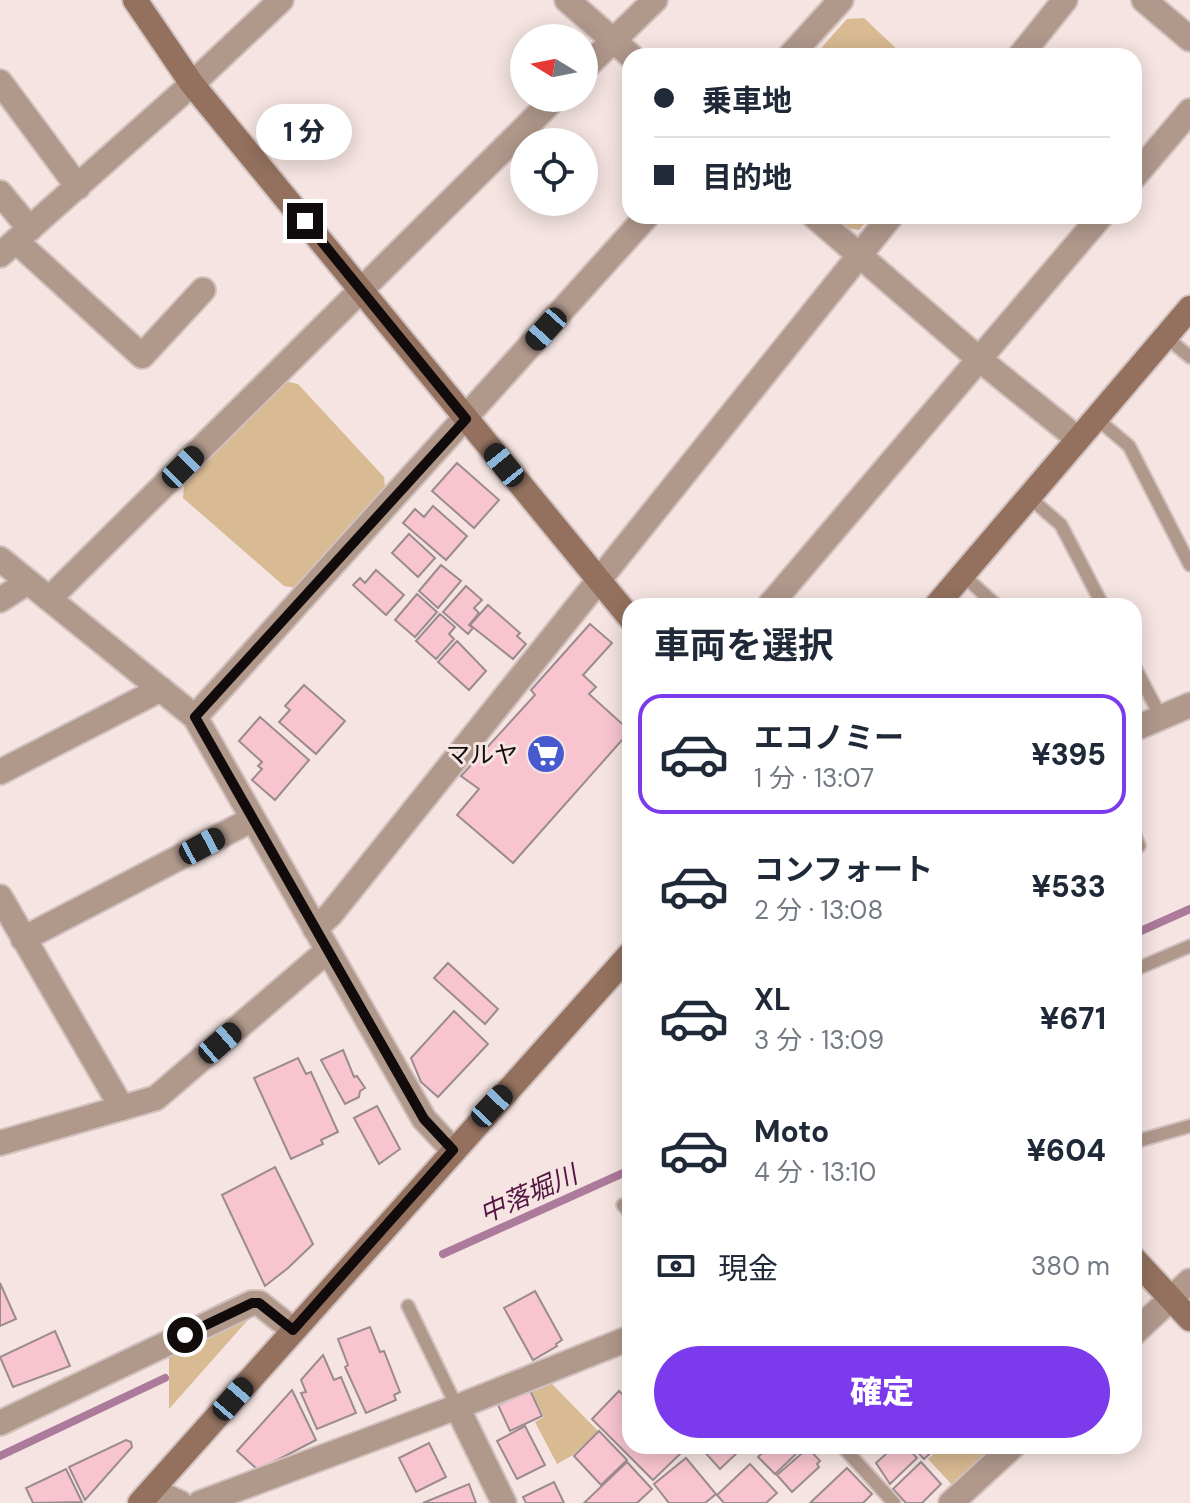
<!DOCTYPE html>
<html lang="ja">
<meta charset="utf-8">
<style>
:root{--surface:#fff;--page:#f2f2f3;--text:#1f2937;--muted:#747a83;--line:#e0e1e3;--accent:#7c3aed}
body{margin:0;font-family:"DM Sans","Noto Sans JP",sans-serif;background:var(--page);color:var(--text);height:100vh;display:flex;flex-direction:column;font-size:30px;white-space:nowrap}
*{box-sizing:border-box;margin:0}
p{font-size:26px;color:var(--muted)}
.icon{flex:none;width:44px;height:44px;fill:none;stroke:currentColor;stroke-width:2;stroke-linecap:round;stroke-linejoin:round}
.map{position:relative;flex:1;overflow:hidden}
.drawer{position:absolute;left:622px;top:598px;width:520px;height:856px;display:flex;flex-direction:column;background:var(--surface);border-radius:24px;box-shadow:0 4px 20px #0003}
.drawer>*{flex:none}
.banner{position:absolute;left:622px;top:48px;width:520px;height:176px;border-radius:24px;box-shadow:0 4px 20px #0003;display:grid;align-content:center;height:176px;padding:0 32px;background:var(--surface)}
.needle{width:52px;rotate:280deg}
.controls{position:absolute;left:510px;top:24px;display:grid;gap:16px}
.controls a{display:grid;place-items:center;width:88px;height:88px;border-radius:50%;background:var(--surface);box-shadow:0 4px 20px #0003;font-size:40px}
.end{position:absolute;width:36px;height:36px;margin:-18px;border:10px solid #110c0b;background:#fff;box-shadow:0 0 0 4px #fff}
.from{border-radius:50%}
.bubble{position:absolute;height:56px;border-radius:28px;background:var(--surface);box-shadow:0 4px 20px #0003;font-size:26px;font-weight:800;line-height:56px;text-align:center}
.car{position:absolute;width:24px;height:48px;margin:-24px -12px;border-radius:10px;box-shadow:0 0 6px 2px #0007;background:linear-gradient(#222 24%,#8ab4d8 0 40%,#222 0 76%,#8ab4d8 0 86%,#222 0)}
.banner b{display:flex;align-items:center;gap:28px;height:76px;font-size:30px}
.banner b+b{border-top:2px solid var(--line)}
.banner i{width:20px;height:20px;background:var(--text)}
ul{padding:0;list-style:none}
li{display:flex;align-items:center;gap:24px;height:120px;margin:0 16px 12px;padding:0 16px;border:4px solid transparent;border-radius:24px}
li div{flex:1}
li b{display:block;font-size:30px}
li em{font-style:normal;font-weight:800}
li.current{border-color:var(--accent)}
li>.icon{width:72px;height:72px;stroke-width:1.5}
h2{padding:0 32px;font-size:36px;line-height:96px}
.pay{display:flex;align-items:center;gap:20px;height:88px;padding:0 32px;font-size:30px}
.pay p{margin-inline-start:auto}
.primary-button{display:flex;gap:16px;margin-top:auto;padding:16px 32px}
.primary-button a{flex:1;height:92px;border-radius:48px;background:var(--accent);color:#fff;font-size:32px;font-weight:800;line-height:92px;text-align:center}
.map>svg:first-child{display:block}
.green{fill:#d8ba93}
.lines{fill:none;stroke-linecap:round;stroke-linejoin:round}
.stream{stroke:#ac7a9a;stroke-width:8}
.building{fill:#f8c4cf;stroke:#9b8b8e;stroke-width:2}
.lane-casing{stroke:#d1c1bf;stroke-width:16}
.street-casing{stroke:#d1c1bf;stroke-width:28}
.secondary-casing{stroke:#d1c1bf;stroke-width:28}
.lane{stroke:#b0988b;stroke-width:12}
.street{stroke:#b0988b;stroke-width:24}
.secondary{stroke:#93715e;stroke-width:24}
.route{stroke:#110c0b;stroke-width:10}
.labels{text-anchor:middle;dominant-baseline:central;stroke-width:6;stroke-linejoin:round;paint-order:stroke}
.poi-label{font-size:24px;fill:#110c0b;stroke:#f5e4e1;text-anchor:end}
.water-label{font-size:26px;font-style:italic;fill:#521541;stroke:#f5e4e1}
</style>
<div class="map">
<svg width="1190" height="1503" viewBox="0 0 1190 1503">
<rect width="100%" height="100%" fill="#f5e4e1"/>
<path class="green" d="M864 18 904 56H814L847 19Z
M834 216H871L859 230 847 228Z
M284 381 298 384 384 477 385 488 296 588 284 586 183 498 184 485Z
M254 1313 169 1409V1351Z
M551 1383 598 1431 573 1455 557 1464 535 1422 544 1417 531 1390Z
M942 1446H1000L954 1487 928 1459Z"/>
<g class="lines">
<path class="stream" d="M1134 934 1190 909
M443 1254 630 1170
M0 1456 165 1378"/>
</g>
<path class="building" d="M457 463 499 500 474 528 432 491Z
M433 506 467 536 446 560 403 523 415 509 424 517Z
M409 534 435 558 418 577 392 553Z
M441 565 461 581 438 608 419 591Z
M376 570 404 595 386 615 353 585 360 578 365 583Z
M466 586 482 600 474 608 479 613 469 625 473 628 468 634 443 612Z
M417 594 437 612 415 637 395 620Z
M488 605 520 633 517 636 526 644 513 659 470 625Z
M440 614 455 627 449 634 454 639 436 659 416 641Z
M590 624 612 643 583 675 596 687 589 694 630 731 513 863 457 815 479 789 461 776 535 695 531 690Z
M457 641 486 671 469 690 438 662Z
M304 685 345 721 316 754 279 722 290 710 285 706Z
M260 717 309 760 275 800 252 780 262 769 258 766 262 762 239 741Z
M448 963 498 1009 485 1024 434 978Z
M454 1011 488 1044 438 1097 421 1082 411 1058Z
M343 1050 354 1077 357 1076 365 1088 360 1091 359 1097 345 1104 321 1060Z
M298 1058 306 1074 311 1072 338 1132 321 1140 323 1144 291 1159 254 1078Z
M377 1106 400 1149 379 1164 354 1118Z
M275 1167 313 1244 288 1268 265 1286 222 1195Z
M0 1283 16 1319 0 1326Z
M535 1291 562 1340 556 1344 557 1346 533 1360 504 1308Z
M370 1327 380 1352 384 1351 400 1392 394 1395 396 1400 366 1413 345 1367 348 1365 338 1339Z
M55 1331 70 1366 13 1387 0 1357Z
M323 1355 334 1380 341 1377 356 1413 317 1429 301 1393 306 1392 301 1380Z
M292 1390 316 1440 258 1470 237 1451Z
M530 1390 542 1416 510 1431 498 1405Z
M619 1391 630 1402V1446H674L681 1453 653 1480 592 1419Z
M525 1426 545 1465 517 1479 497 1441Z
M599 1431 627 1460 601 1485 574 1456Z
M126 1440 131 1442 132 1447 85 1500 69 1467Z
M429 1443 446 1477 416 1492 399 1458Z
M704 1446H734L739 1451 720 1469 701 1448Z
M769 1446H794L792 1448 797 1453 775 1474 758 1457Z
M885 1446H906L917 1458 890 1484 876 1463 886 1454 881 1450Z
M912 1446H938L924 1459Z
M983 1446H997L987 1456 981 1448Z
M808 1448 820 1461 817 1464 819 1467 792 1492 777 1475Z
M686 1458 716 1494 705 1503H669L654 1484Z
M627 1462 652 1489 637 1503H584Z
M921 1462 941 1484 922 1503H906L893 1489Z
M750 1464 777 1493 766 1503H724L717 1495Z
M847 1468 872 1494 863 1503H810Z
M66 1469 82 1502 33 1503 26 1488Z
M554 1482 564 1503H526L523 1497Z
M469 1484 476 1503H423Z"/>
<g class="lines">
<defs>
<path id="lane" d="M1166 337 1190 357
M1096 418 1129 446 1190 565
M1029 497 1061 525 1103 606
M963 575 997 606
M1134 666 1161 717
M1134 833 1139 846
M1134 970 1190 946
M1134 1142 1190 1126
M623 1205 630 1213
M408 1306 457 1407
M842 1446 894 1503"/>
<path id="street" d="M567 0 631 56
M1144 0 1190 39
M790 56 841 0
M1020 56 1065 0
M584 69 655 0
M0 82 78 187
M1134 177 1190 111
M0 193 30 229
M814 216 979 359 1078 439
M16 241 142 356 203 290
M0 255 192 84 281 0
M0 559 195 717 424 1119 453 1150
M49 599 555 98
M0 600 28 582
M769 606 1101 216
M195 717 647 216
M1134 729 1190 705
M0 772 161 689
M0 897 122 1108
M315 929 331 914 891 216
M23 939 253 819
M0 1143 156 1098 327 951
M1134 1333 1190 1281
M457 1407 504 1503
M0 1423 252 1303H259L293 1330
M152 1490 180 1503
M200 1503 457 1407 630 1338
M951 1503 1013 1446"/>
<path id="secondary" d="M135 0 192 84 630 618
M936 606 1190 308
M1134 1259 1190 1319
M140 1503 630 954"/>
</defs>
<use href="#lane" class="lane-casing"/>
<use href="#street" class="street-casing"/>
<use href="#secondary" class="secondary-casing"/>
<use href="#lane" class="lane"/>
<use href="#street" class="street"/>
<use href="#secondary" class="secondary"/>
</g>
<g class="lines">
<path class="route" d="M185 1335 252 1303H259L293 1330 453 1150 424 1119 195 717 466 419 305 221"/>
</g>
<defs>
<symbol id="supermarket-disc" viewBox="-11 -11 22 22"><circle r="9.5" fill="#475bcf" stroke="#f5e4e1"/><path d="M-6-5.5h2.5l.6 2H6L4.5 2H-2.5L-4.4-4H-6ZM-1.5 3.2a1.3 1.3 0 1 0 .1 0ZM3 3.2a1.3 1.3 0 1 0 .1 0Z" fill="#fff"/></symbol>
</defs>
<g fill-rule="evenodd">
<use href="#supermarket-disc" x="524" y="732" width="44" height="44"/>
</g>
<g class="labels">
<g class="poi-label">
<text x="518" y="754">マルヤ</text>
</g>
<g class="water-label">
<text transform="translate(528 1194) rotate(-24)">中落堀川</text>
</g>
</g>
</svg>
<div class="controls">
<a><svg class="needle" viewBox="-14 -14 28 28"><path d="M0-13l5 13h-10z" fill="#e53935"/><path d="M0 13l5-13h-10z" fill="#747a83"/></svg></a>
<a><svg class="icon" aria-label="locate" viewBox="0 0 24 24"><circle cx="12" cy="12" r="6"/><path d="M12 2v4M12 18v4M2 12h4M18 12h4"/></svg></a>
</div>
<i class="end from" style="left:185px;top:1335px"></i>
<i class="end" style="left:305px;top:221px"></i>
<div class="bubble" style="left:256px;top:104px;width:96px">1 分</div>
<i class="car" style="left:546px;top:329px;rotate:222deg"></i>
<i class="car" style="left:504px;top:465px;rotate:321deg"></i>
<i class="car" style="left:183px;top:467px;rotate:45deg"></i>
<i class="car" style="left:202px;top:846px;rotate:62deg"></i>
<i class="car" style="left:220px;top:1043px;rotate:49deg"></i>
<i class="car" style="left:492px;top:1106px;rotate:43deg"></i>
<i class="car" style="left:233px;top:1399px;rotate:41deg"></i>
<div class="banner">
<b><i class="from"></i>乗車地</b>
<b><i></i>目的地</b>
</div>
<section class="drawer">
<h2>車両を選択</h2>
<ul>
<li class="current"><svg class="icon" aria-label="car" viewBox="0 0 24 24"><path d="M5 17H2v-5l4-1 3-4h7l3 4 3 1v5h-3M9 17h6M6 11h13"/><circle cx="7" cy="17" r="2"/><circle cx="17" cy="17" r="2"/></svg><div><b>エコノミー</b><p>1 分 · 13:07</p></div><em>¥395</em></li>
<li><svg class="icon" aria-label="car" viewBox="0 0 24 24"><path d="M5 17H2v-5l4-1 3-4h7l3 4 3 1v5h-3M9 17h6M6 11h13"/><circle cx="7" cy="17" r="2"/><circle cx="17" cy="17" r="2"/></svg><div><b>コンフォート</b><p>2 分 · 13:08</p></div><em>¥533</em></li>
<li><svg class="icon" aria-label="car" viewBox="0 0 24 24"><path d="M5 17H2v-5l4-1 3-4h7l3 4 3 1v5h-3M9 17h6M6 11h13"/><circle cx="7" cy="17" r="2"/><circle cx="17" cy="17" r="2"/></svg><div><b>XL</b><p>3 分 · 13:09</p></div><em>¥671</em></li>
<li><svg class="icon" aria-label="car" viewBox="0 0 24 24"><path d="M5 17H2v-5l4-1 3-4h7l3 4 3 1v5h-3M9 17h6M6 11h13"/><circle cx="7" cy="17" r="2"/><circle cx="17" cy="17" r="2"/></svg><div><b>Moto</b><p>4 分 · 13:10</p></div><em>¥604</em></li>
</ul>
<div class="pay"><svg class="icon" aria-label="cash" viewBox="0 0 24 24"><path d="M3 7h18v10H3z"/><circle cx="12" cy="12" r="2"/></svg>現金<p>380 m</p></div>
<div class="primary-button"><a>確定</a></div>
</section>
</div>
